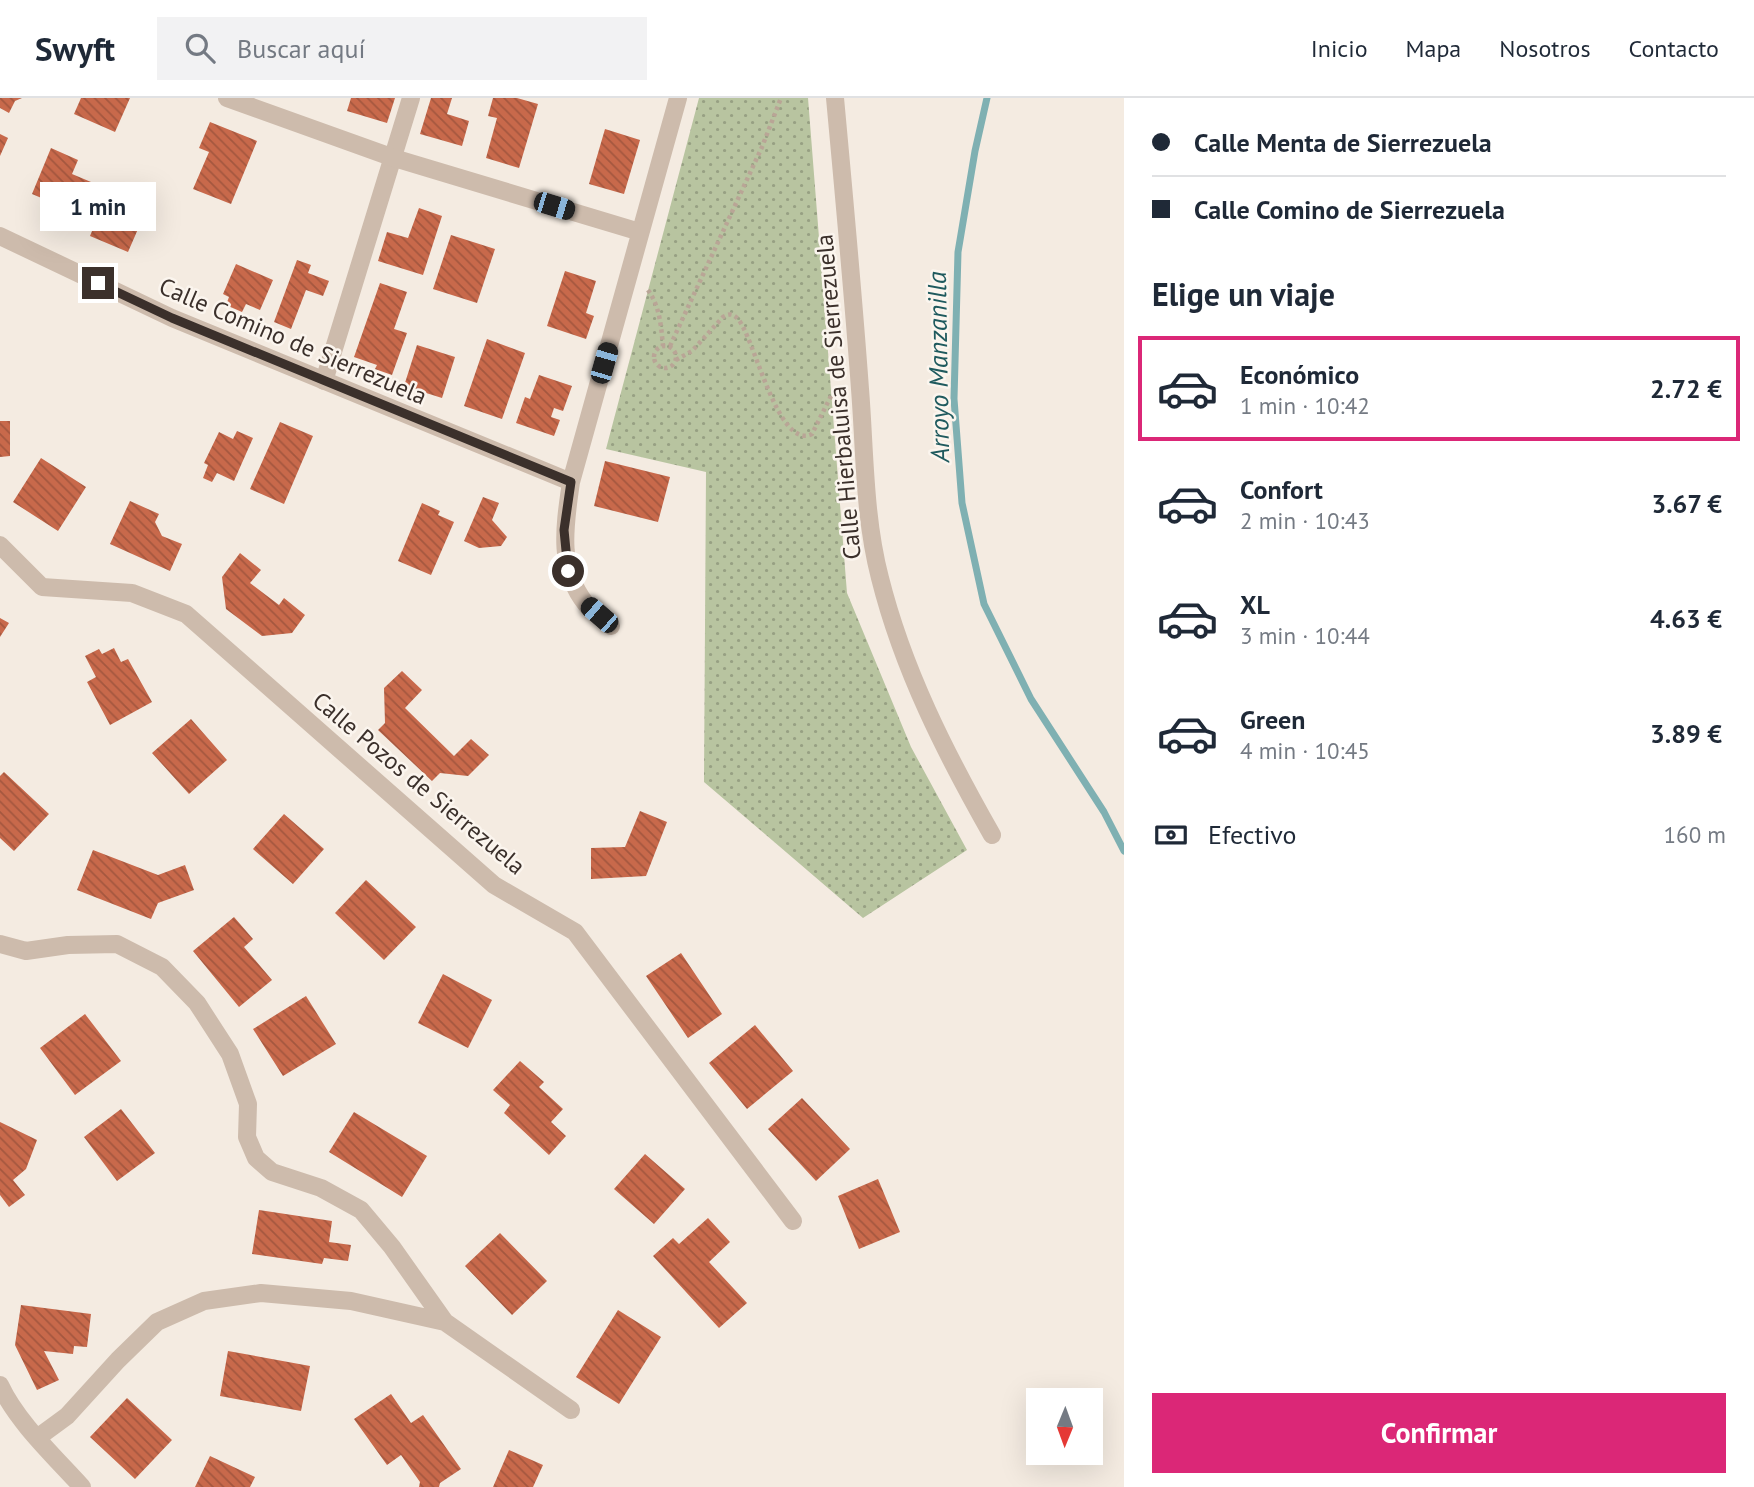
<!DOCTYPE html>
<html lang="es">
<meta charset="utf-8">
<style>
:root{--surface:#fff;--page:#f2f2f3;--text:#1f2937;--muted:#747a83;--line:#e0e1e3;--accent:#db2777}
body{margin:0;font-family:"PT Sans",sans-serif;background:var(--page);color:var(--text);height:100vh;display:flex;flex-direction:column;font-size:26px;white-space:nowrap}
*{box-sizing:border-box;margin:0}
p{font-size:23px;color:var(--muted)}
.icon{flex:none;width:38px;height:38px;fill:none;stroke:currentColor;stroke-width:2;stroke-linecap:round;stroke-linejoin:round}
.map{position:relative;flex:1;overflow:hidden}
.panel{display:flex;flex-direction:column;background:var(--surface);width:630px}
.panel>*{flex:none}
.top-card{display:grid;align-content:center;height:154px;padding:0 28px;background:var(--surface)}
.needle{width:46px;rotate:181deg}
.buttons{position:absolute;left:1026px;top:1290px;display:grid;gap:14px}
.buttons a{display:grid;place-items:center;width:77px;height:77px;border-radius:0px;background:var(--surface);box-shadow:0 7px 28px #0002;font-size:35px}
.end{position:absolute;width:32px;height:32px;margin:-16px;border:9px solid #3b302b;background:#fff;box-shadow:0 0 0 4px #fff}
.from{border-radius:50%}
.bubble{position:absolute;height:49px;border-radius:0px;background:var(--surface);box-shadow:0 7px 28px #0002;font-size:23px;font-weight:800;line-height:49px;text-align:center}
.car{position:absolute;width:21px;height:42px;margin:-21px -10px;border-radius:9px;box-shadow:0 0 5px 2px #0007;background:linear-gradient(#222 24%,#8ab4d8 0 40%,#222 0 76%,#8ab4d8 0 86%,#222 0)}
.top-card b{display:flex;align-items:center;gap:24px;height:66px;font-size:26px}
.top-card b+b{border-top:2px solid var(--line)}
.top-card i{width:18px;height:18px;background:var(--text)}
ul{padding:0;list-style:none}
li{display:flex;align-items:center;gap:21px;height:105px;margin:0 14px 10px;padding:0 14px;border:4px solid transparent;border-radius:0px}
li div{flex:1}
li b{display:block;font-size:26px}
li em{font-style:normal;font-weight:800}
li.active{border-color:var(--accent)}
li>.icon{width:63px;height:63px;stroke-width:1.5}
h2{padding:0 28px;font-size:32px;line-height:84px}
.pay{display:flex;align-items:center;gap:18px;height:77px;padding:0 28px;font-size:26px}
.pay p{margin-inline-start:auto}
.primary-button{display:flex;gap:14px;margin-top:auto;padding:14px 28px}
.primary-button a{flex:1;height:80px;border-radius:0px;background:var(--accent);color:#fff;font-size:28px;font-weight:800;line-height:80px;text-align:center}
header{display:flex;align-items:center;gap:42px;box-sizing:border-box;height:98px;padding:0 35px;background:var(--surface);border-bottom:2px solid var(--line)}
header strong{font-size:33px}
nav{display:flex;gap:38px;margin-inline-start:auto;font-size:24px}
.search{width:490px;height:63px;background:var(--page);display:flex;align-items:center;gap:18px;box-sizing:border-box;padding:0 24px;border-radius:0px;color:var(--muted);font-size:26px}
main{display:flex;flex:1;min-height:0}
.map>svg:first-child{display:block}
.park{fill:url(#park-dots)}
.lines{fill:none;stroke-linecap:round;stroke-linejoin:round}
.stream{stroke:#7fb0b2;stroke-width:7}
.building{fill:url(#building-back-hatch)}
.path{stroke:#b9a596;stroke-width:4.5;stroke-dasharray:3.5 3.5;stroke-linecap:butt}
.pedestrian{stroke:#cdbbac;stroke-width:18}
.minor{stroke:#cdbbac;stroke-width:18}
.route{stroke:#3b302b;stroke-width:9}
.labels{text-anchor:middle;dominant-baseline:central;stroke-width:5;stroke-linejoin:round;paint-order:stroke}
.street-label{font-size:24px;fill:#3b302b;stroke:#fbf5ee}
.water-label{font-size:26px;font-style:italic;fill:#1f5a5e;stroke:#fbf5ee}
</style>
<header>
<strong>Swyft</strong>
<div class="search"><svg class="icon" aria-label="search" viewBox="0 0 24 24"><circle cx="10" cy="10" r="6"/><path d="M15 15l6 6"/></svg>Buscar aquí</div>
<nav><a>Inicio</a><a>Mapa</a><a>Nosotros</a><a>Contacto</a></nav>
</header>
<main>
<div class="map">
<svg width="1124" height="1389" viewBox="0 0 1124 1389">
<defs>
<pattern id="park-dots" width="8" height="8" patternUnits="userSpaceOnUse" patternTransform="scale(1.75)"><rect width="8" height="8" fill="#b8c4a0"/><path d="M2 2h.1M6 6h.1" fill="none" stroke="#97a083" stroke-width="1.8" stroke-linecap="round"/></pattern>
<pattern id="building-back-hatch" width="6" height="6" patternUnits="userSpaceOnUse" patternTransform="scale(1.75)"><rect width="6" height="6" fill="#c8694b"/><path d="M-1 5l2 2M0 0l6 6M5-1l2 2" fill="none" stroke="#a4573f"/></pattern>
</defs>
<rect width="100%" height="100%" fill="#f4ebe1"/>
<path class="park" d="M699 0H808L847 495 911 649 967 752 863 820 704 684 706 374 606 351Z"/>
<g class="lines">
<path class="stream" d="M987 0 975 53 958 154 954 301 962 405 984 506 1031 601 1104 714 1124 753"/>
</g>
<path class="building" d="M0 0H22L15 3 9 15 0 10Z
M81 0H130L115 34 74 16Z
M351 0H395L387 25 347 13Z
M431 0H452L447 16 469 23 462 48 420 36Z
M493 0H517L538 6 519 70 486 60 497 20 488 18Z
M210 24 257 43 231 106 193 91 209 54 199 50Z
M605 31 640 42 624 96 589 86Z
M0 36 8 40 0 58Z
M51 50 78 62 72 76 148 108 128 154 90 138 96 123 32 96Z
M419 110 442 118 423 177 378 163 387 134 408 140Z
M451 137 495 151 477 205 433 191Z
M297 162 311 167 308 175 329 183 323 198 306 192 291 231 274 224Z
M236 166 273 182 260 212 246 206 242 214 226 207 229 199 223 196Z
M565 173 596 183 586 215 594 218 586 241 547 228Z
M380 185 407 194 394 231 407 235 392 277 375 271 377 267 354 259Z
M487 241 525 255 502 321 464 308Z
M417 247 455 259 442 300 404 288Z
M539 277 572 288 563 313 554 310 551 319 560 322 554 338 516 325 525 299 530 301Z
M0 323H10V358L0 359Z
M280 324 313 338 284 406 250 391Z
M237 333 253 340 234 383 217 375 212 384 203 380 208 367 204 365 219 334 233 341Z
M41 360 86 389 58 433 13 404Z
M605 363 670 379 658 424 594 408Z
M483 399 499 405 492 422 507 439 501 448 479 450 464 443Z
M130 403 159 416 155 424 162 438 182 446 170 473 110 446Z
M422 405 440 413 438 417 454 424 431 477 398 463Z
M240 455 261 472 250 485 279 507 284 500 305 517 292 535 262 538 226 511 222 479Z
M0 520 9 525 0 539Z
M114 550 121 564 128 561 152 604 110 627 87 584 96 579 85 558 99 551 102 556Z
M402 573 422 592 405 610 454 658 471 641 489 657 468 678 440 675 432 683 378 632 385 625 384 590Z
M191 621 227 662 189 696 152 655Z
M4 674 49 716 14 753 0 740V678Z
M640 713 667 724 646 778 591 781V750L625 749Z
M284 716 324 751 293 786 253 751Z
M93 752 158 777 185 767 194 792 158 805 151 821 77 792Z
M366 782 416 829 384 862 335 815Z
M234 819 253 841 244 849 272 882 239 909 193 853Z
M681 855 722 916 688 940 646 878Z
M443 876 492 902 468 950 418 925Z
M306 898 336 946 283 978 253 931Z
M85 916 121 963 75 997 40 950Z
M755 927 793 973 747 1011 709 965Z
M520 963 544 984 539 989 563 1011 551 1024 566 1038 549 1057 504 1015 510 1007 493 992Z
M802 1000 850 1051 816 1083 768 1031Z
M121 1011 155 1055 117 1083 84 1039Z
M354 1014 427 1058 402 1099 329 1054Z
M0 1024 37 1042 26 1071 13 1082 25 1097 9 1109 0 1097Z
M645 1056 685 1091 654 1126 614 1091Z
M878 1081 900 1134 859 1151 838 1098Z
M259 1112 332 1123 329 1144 351 1147 348 1163 324 1160 322 1166 252 1156Z
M708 1120 730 1144 709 1164 747 1205 719 1230 653 1158 673 1140 679 1146Z
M500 1135 547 1183 512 1217 465 1168Z
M21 1207 91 1216 87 1249 74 1248 73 1256 44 1253 59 1282 37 1292 15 1247Z
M618 1212 661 1239 619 1306 576 1279Z
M228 1253 310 1268 301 1313 220 1298Z
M391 1296 411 1325 423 1317 461 1371 440 1385 439 1389H419L420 1384 401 1357 387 1367 354 1321Z
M127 1300 172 1342 135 1381 90 1339Z
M509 1352 543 1367 533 1389H493Z
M210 1358 255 1379 250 1389H195Z"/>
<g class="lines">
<path class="path" d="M648 192C660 209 661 228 663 248
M654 259a11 11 0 1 1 22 0a11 11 0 1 1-22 0Z
M670 248 762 49 781 0
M676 262 692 253 723 219C728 216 732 215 737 220 754 236 777 353 812 336L832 296"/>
<path class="pedestrian" d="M324 283 411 0"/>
<path class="minor" d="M227 0 394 60 640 134
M835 0C844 97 853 194 860 291 865 354 864 419 880 480 903 572 946 656 992 737
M0 138 172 220 571 384
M0 447 42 489 132 495 186 516 494 787 575 834 793 1123
M611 528C603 521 592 514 586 506 557 470 565 426 571 384L678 0
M0 846 26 853 68 847 117 846 162 869 197 905 230 956 248 1006 247 1039 256 1060 272 1074 321 1090 361 1112 392 1149 445 1224 571 1312
M0 1287C17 1324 55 1359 82 1389
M37 1340 67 1318 118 1262 157 1224 204 1203 261 1195 351 1203 445 1224"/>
</g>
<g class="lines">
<path class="route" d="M98 185 172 220 571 384 564 432 568 473"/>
</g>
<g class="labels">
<g class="street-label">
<text transform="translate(293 243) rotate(23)">Calle Comino de Sierrezuela</text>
<text transform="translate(838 299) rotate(-95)">Calle Hierbaluisa de Sierrezuela</text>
<text transform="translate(419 685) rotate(40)">Calle Pozos de Sierrezuela</text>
</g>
<g class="water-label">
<text transform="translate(938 269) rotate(-91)">Arroyo Manzanilla</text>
</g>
</g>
</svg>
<div class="buttons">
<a><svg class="needle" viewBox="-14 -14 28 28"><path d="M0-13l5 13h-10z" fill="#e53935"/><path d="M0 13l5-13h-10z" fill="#747a83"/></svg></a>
</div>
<i class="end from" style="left:568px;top:473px"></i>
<i class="end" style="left:98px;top:185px"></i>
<div class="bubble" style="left:40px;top:84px;width:116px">1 min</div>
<i class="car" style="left:554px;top:108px;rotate:107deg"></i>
<i class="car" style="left:604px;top:265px;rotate:16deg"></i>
<i class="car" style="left:599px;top:517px;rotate:311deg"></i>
</div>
<section class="panel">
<div class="top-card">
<b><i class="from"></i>Calle Menta de Sierrezuela</b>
<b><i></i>Calle Comino de Sierrezuela</b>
</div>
<h2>Elige un viaje</h2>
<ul>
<li class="active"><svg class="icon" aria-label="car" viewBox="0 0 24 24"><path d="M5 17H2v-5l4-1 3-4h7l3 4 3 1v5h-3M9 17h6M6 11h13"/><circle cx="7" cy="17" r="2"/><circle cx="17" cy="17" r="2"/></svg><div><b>Económico</b><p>1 min · 10:42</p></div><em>2.72 €</em></li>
<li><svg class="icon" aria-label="car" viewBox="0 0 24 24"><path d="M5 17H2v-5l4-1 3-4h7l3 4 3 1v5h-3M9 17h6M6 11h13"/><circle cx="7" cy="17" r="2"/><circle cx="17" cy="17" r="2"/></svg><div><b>Confort</b><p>2 min · 10:43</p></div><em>3.67 €</em></li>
<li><svg class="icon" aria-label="car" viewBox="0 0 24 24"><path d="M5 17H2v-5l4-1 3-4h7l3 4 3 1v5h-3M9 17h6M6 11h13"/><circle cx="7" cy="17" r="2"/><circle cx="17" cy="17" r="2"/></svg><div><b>XL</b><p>3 min · 10:44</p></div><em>4.63 €</em></li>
<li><svg class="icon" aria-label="car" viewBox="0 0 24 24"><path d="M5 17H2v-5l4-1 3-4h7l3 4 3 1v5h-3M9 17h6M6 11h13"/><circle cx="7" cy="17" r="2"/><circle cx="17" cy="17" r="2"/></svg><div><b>Green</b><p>4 min · 10:45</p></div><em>3.89 €</em></li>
</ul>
<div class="pay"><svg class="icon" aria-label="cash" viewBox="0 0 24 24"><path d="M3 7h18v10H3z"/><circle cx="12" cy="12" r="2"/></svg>Efectivo<p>160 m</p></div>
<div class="primary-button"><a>Confirmar</a></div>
</section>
</main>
